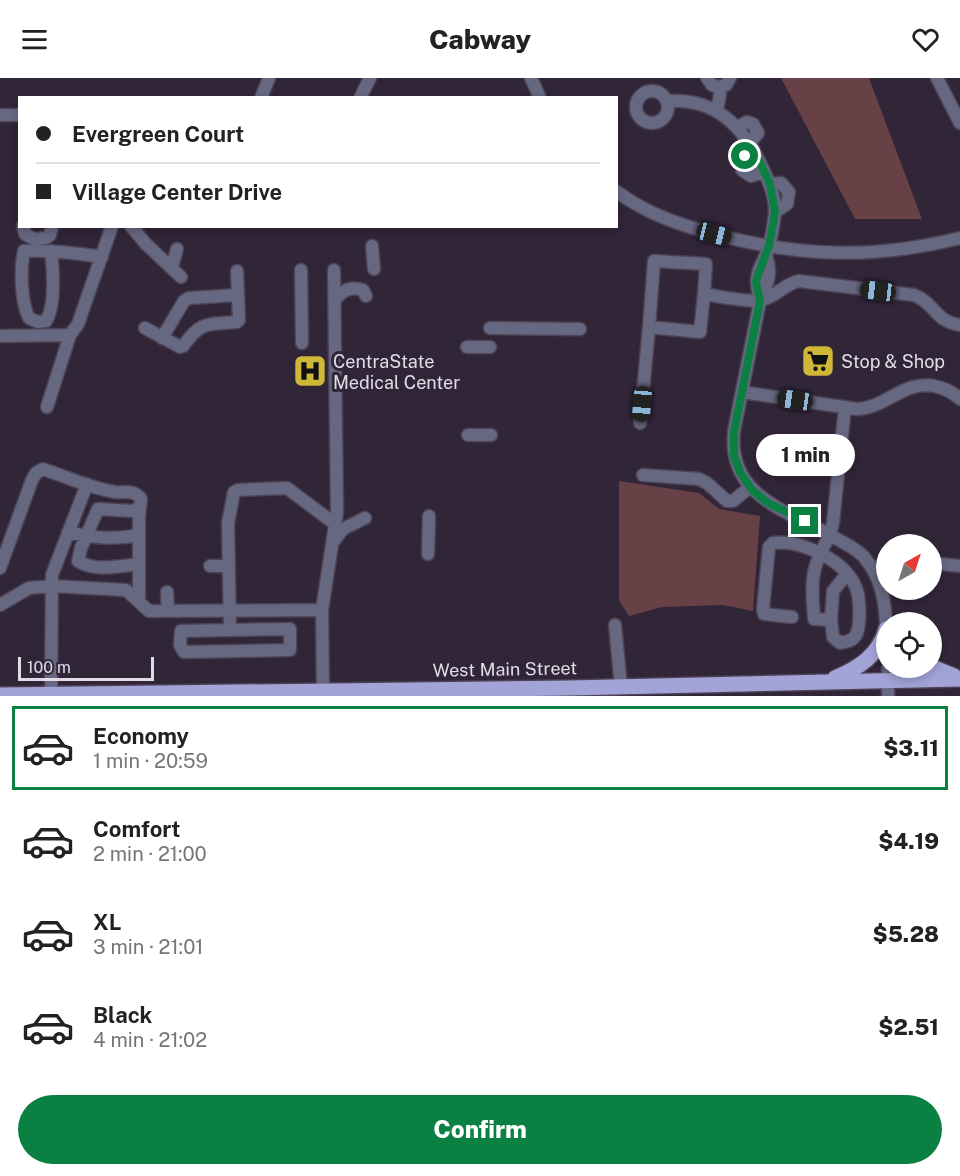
<!DOCTYPE html>
<meta charset="utf-8">
<style>
:root{--surface:#fff;--page:#f6f6f6;--text:#222;--muted:#767676;--line:#e0e0e0;--accent:#0b8043}
body{margin:0;font-family:"Public Sans",sans-serif;background:var(--page);color:var(--text);height:100vh;display:flex;flex-direction:column;font-size:22px;white-space:nowrap}
*{box-sizing:border-box;margin:0}
p{font-size:20px;color:var(--muted)}
.icon{flex:none;width:33px;height:33px;fill:none;stroke:currentColor;stroke-width:2;stroke-linecap:round;stroke-linejoin:round}
.map{position:relative;height:618px;overflow:hidden}
.details{display:flex;flex-direction:column;background:var(--surface);flex:1}
.details>*{flex:none}
.guide{position:absolute;left:18px;top:18px;width:600px;height:132px;border-radius:0px;box-shadow:0 3px 9px #0003;display:grid;align-content:center;height:132px;padding:0 18px;background:var(--surface)}
.needle{width:39px;rotate:39deg}
.controls{position:absolute;left:876px;top:456px;display:grid;gap:12px}
.controls a{display:grid;place-items:center;width:66px;height:66px;border-radius:50%;background:var(--surface);box-shadow:0 3px 9px #0003;font-size:30px}
.scale{position:absolute;left:18px;bottom:15px;width:136px;box-sizing:border-box;padding-left:6px;border:3px solid #e3dbe8;border-top:0;font-size:16px;line-height:21px;white-space:nowrap;color:#e3dbe8;-webkit-text-stroke:4px #312538;paint-order:stroke}
.end{position:absolute;width:27px;height:27px;margin:-14px;border:8px solid #0b8043;background:#fff;box-shadow:0 0 0 3px #fff}
.from{border-radius:50%}
.bubble{position:absolute;height:42px;border-radius:21px;background:var(--surface);box-shadow:0 3px 9px #0003;font-size:20px;font-weight:800;line-height:42px;text-align:center}
.car{position:absolute;width:18px;height:36px;margin:-18px -9px;border-radius:8px;box-shadow:0 0 4px 2px #0007;background:linear-gradient(#222 24%,#8ab4d8 0 40%,#222 0 76%,#8ab4d8 0 86%,#222 0)}
.guide b{display:flex;align-items:center;gap:21px;height:57px;font-size:22px}
.guide b+b{border-top:2px solid var(--line)}
.guide i{width:15px;height:15px;background:var(--text)}
ul{padding:10px 0 0;list-style:none}
li{display:flex;align-items:center;gap:18px;height:84px;margin:0 12px 9px;padding:0 6px;border:3px solid transparent;border-radius:0px}
li div{flex:1}
li b{display:block;font-size:22px}
li em{font-style:normal;font-weight:800}
li.current{border-color:var(--accent)}
li>.icon{width:54px;height:54px;stroke-width:1.5}
.action{display:flex;gap:12px;margin-top:auto;padding:12px 18px}
.action a{flex:1;height:69px;border-radius:36px;background:var(--accent);color:#fff;font-size:24px;font-weight:800;line-height:69px;text-align:center}
header{display:flex;justify-content:space-between;align-items:center;height:78px;padding:0 18px;background:var(--surface);font-size:27px;font-weight:800}
.map>svg:first-child{display:block}
.green{fill:#674146}
.lines{fill:none;stroke-linecap:round;stroke-linejoin:round}
.minor-casing{stroke:#4d4254;stroke-width:15}
.major-casing{stroke:#4d4254;stroke-width:18}
.minor{stroke:#666781;stroke-width:12}
.major{stroke:#a2a3d7;stroke-width:15}
.route{stroke:#0b8043;stroke-width:8}
.labels{text-anchor:middle;dominant-baseline:central;stroke-width:6;stroke-linejoin:round;paint-order:stroke}
.poi-label{font-size:18px;fill:#e3dbe8;stroke:#312538;text-anchor:start}
.street-label{font-size:18px;fill:#e3dbe8;stroke:#312538}
</style>
<header><svg class="icon" aria-label="menu" viewBox="0 0 24 24"><path d="M4 6h16M4 12h16M4 18h16"/></svg>Cabway<svg class="icon" aria-label="heart" viewBox="0 0 24 24"><path d="M12 20l-8-8c-3-5 5-10 8-4 3-6 11-1 8 4z"/></svg></header>
<div class="map">
<svg width="960" height="618" viewBox="0 0 960 618">
<rect width="100%" height="100%" fill="#312538"/>
<path class="green" d="M781 0H869L922 141H855Z
M619 403 699 415 719 431 760 438 753 533 723 527 662 529 629 538 619 522Z"/>
<g class="lines">
<defs>
<path id="minor" d="M531 0 540 20
M707 0 712 7 719 9 726 7 730 0
M937 0 960 45
M636 29a16 16 0 1 1 32 0a16 16 0 1 1-32 0Z
M261 20 269 0
M360 20 370 0
M667 23C716 20 743 48 762 89 769 103 775 117 775 133 774 146 771 162 767 174 763 185 756 193 757 205 757 211 759 217 760 223
M717 33 720 16 719 9
M0 37H20
M737 49 747 44 753 46 758 55 750 65
M754 72 742 82V92L751 98 764 94
M770 106 781 105 789 114 787 126 775 134
M616 113C648 137 683 148 721 158 806 179 874 181 960 160
M23 148 25 156 34 161 46 160 50 157 52 148
M131 148 145 165 181 199
M372 168 374 191
M51 173C53 191 56 227 46 243L38 244 29 240C21 225 20 191 24 173 51 172 75 175 102 179
M766 178C773 195 767 206 760 223L734 353C727 421 791 433 837 461 846 466 857 471 864 479 882 500 886 526 886 553
M172 189 177 171
M301 192 302 265
M335 222C343 212 350 208 363 212L366 218
M649 249 654 183 706 186 704 216
M145 250 180 269 183 268C202 242 207 247 237 244L239 242 237 193
M490 250 580 251
M0 258 70 257 78 246 112 148
M162 260 184 223 189 220 238 217
M467 269H490
M742 314 857 331C886 330 904 302 934 308 944 310 953 314 960 321
M47 329 70 257
M640 345 649 249 700 254 704 216C717 218 750 225 761 222 776 219 784 206 799 203L914 217C935 225 934 243 960 247
M468 357H491
M643 397 699 401 707 405 727 423H733L750 409
M68 454C93 460 114 462 139 457
M333 464 343 451 365 440
M428 476 429 438
M932 485 960 488
M139 486C120 488 94 494 78 483L81 470 98 431 132 433 140 430
M210 488H229
M0 490 32 402 36 395 43 391C67 399 90 410 115 414 125 415 134 411 141 421L139 438V524
M167 514 168 533
M0 527 29 510 52 508 126 512 149 533 322 532
M792 539 764 536 763 531 769 469 773 465C801 461 846 483 856 510 860 519 861 548 856 557 853 563 846 564 840 565L833 559 831 542 814 541C813 523 810 502 817 484 822 470 830 459 833 445L845 329
M831 542 833 513 847 496
M615 547 621 609
M230 552 181 553 180 567 184 574 290 572V551L230 552 228 445 234 414 238 412 287 410 335 446
M888 590V618
M323 612 322 532 337 434 334 192
M51 618 52 497 87 406"/>
<path id="major" d="M932 589 954 598
M835 600C859 590 879 577 886 551
M0 617 570 610 960 601"/>
</defs>
<use href="#minor" class="minor-casing"/>
<use href="#major" class="major-casing"/>
<use href="#minor" class="minor"/>
<use href="#major" class="major"/>
</g>
<g class="lines">
<path class="route" d="M745 78 754 72 770 106 775 134 769 168 758 197 756 204 760 223 734 354V378L740 394 752 412 768 425 805 443"/>
</g>
<defs>
<symbol id="supermarket-square" viewBox="-11 -11 22 22"><rect x="-9" y="-9" width="18" height="18" rx="4" fill="#cfb837" stroke="#312538"/><path d="M-6-5.5h2.5l.6 2H6L4.5 2H-2.5L-4.4-4H-6ZM-1.5 3.2a1.3 1.3 0 1 0 .1 0ZM3 3.2a1.3 1.3 0 1 0 .1 0Z" fill="#111"/></symbol>
<symbol id="hospital-square" viewBox="-11 -11 22 22"><rect x="-9" y="-9" width="18" height="18" rx="4" fill="#cfb837" stroke="#312538"/><path d="M-5-5h3v3.5h4V-5h3V5h-3V1.5h-4V5h-3Z" fill="#111"/></symbol>
</defs>
<g fill-rule="evenodd">
<use href="#supermarket-square" x="799" y="264" width="38" height="38"/>
<use href="#hospital-square" x="291" y="274" width="38" height="38"/>
</g>
<g class="labels">
<g class="poi-label">
<text x="333" y="283">CentraState<tspan x="333" dy="21">Medical Center</tspan></text>
<text x="841" y="283">Stop &amp; Shop</text>
</g>
<g class="street-label">
<text transform="translate(505 591) rotate(-1)">West Main Street</text>
</g>
</g>
</svg>
<div class="controls">
<a><svg class="needle" viewBox="-14 -14 28 28"><path d="M0-13l5 13h-10z" fill="#e53935"/><path d="M0 13l5-13h-10z" fill="#767676"/></svg></a>
<a><svg class="icon" aria-label="locate" viewBox="0 0 24 24"><circle cx="12" cy="12" r="6"/><path d="M12 2v4M12 18v4M2 12h4M18 12h4"/></svg></a>
</div>
<div class="scale">100 m</div>
<i class="end from" style="left:745px;top:78px"></i>
<i class="end" style="left:805px;top:443px"></i>
<div class="bubble" style="left:756px;top:356px;width:99px">1 min</div>
<i class="car" style="left:714px;top:156px;rotate:104deg"></i>
<i class="car" style="left:878px;top:213px;rotate:277deg"></i>
<i class="car" style="left:795px;top:322px;rotate:278deg"></i>
<i class="car" style="left:642px;top:326px;rotate:185deg"></i>
<div class="guide">
<b><i class="from"></i>Evergreen Court</b>
<b><i></i>Village Center Drive</b>
</div>
</div>
<section class="details">
<ul>
<li class="current"><svg class="icon" aria-label="car" viewBox="0 0 24 24"><path d="M5 17H2v-5l4-1 3-4h7l3 4 3 1v5h-3M9 17h6M6 11h13"/><circle cx="7" cy="17" r="2"/><circle cx="17" cy="17" r="2"/></svg><div><b>Economy</b><p>1 min · 20:59</p></div><em>$3.11</em></li>
<li><svg class="icon" aria-label="car" viewBox="0 0 24 24"><path d="M5 17H2v-5l4-1 3-4h7l3 4 3 1v5h-3M9 17h6M6 11h13"/><circle cx="7" cy="17" r="2"/><circle cx="17" cy="17" r="2"/></svg><div><b>Comfort</b><p>2 min · 21:00</p></div><em>$4.19</em></li>
<li><svg class="icon" aria-label="car" viewBox="0 0 24 24"><path d="M5 17H2v-5l4-1 3-4h7l3 4 3 1v5h-3M9 17h6M6 11h13"/><circle cx="7" cy="17" r="2"/><circle cx="17" cy="17" r="2"/></svg><div><b>XL</b><p>3 min · 21:01</p></div><em>$5.28</em></li>
<li><svg class="icon" aria-label="car" viewBox="0 0 24 24"><path d="M5 17H2v-5l4-1 3-4h7l3 4 3 1v5h-3M9 17h6M6 11h13"/><circle cx="7" cy="17" r="2"/><circle cx="17" cy="17" r="2"/></svg><div><b>Black</b><p>4 min · 21:02</p></div><em>$2.51</em></li>
</ul>
<div class="action"><a>Confirm</a></div>
</section>
